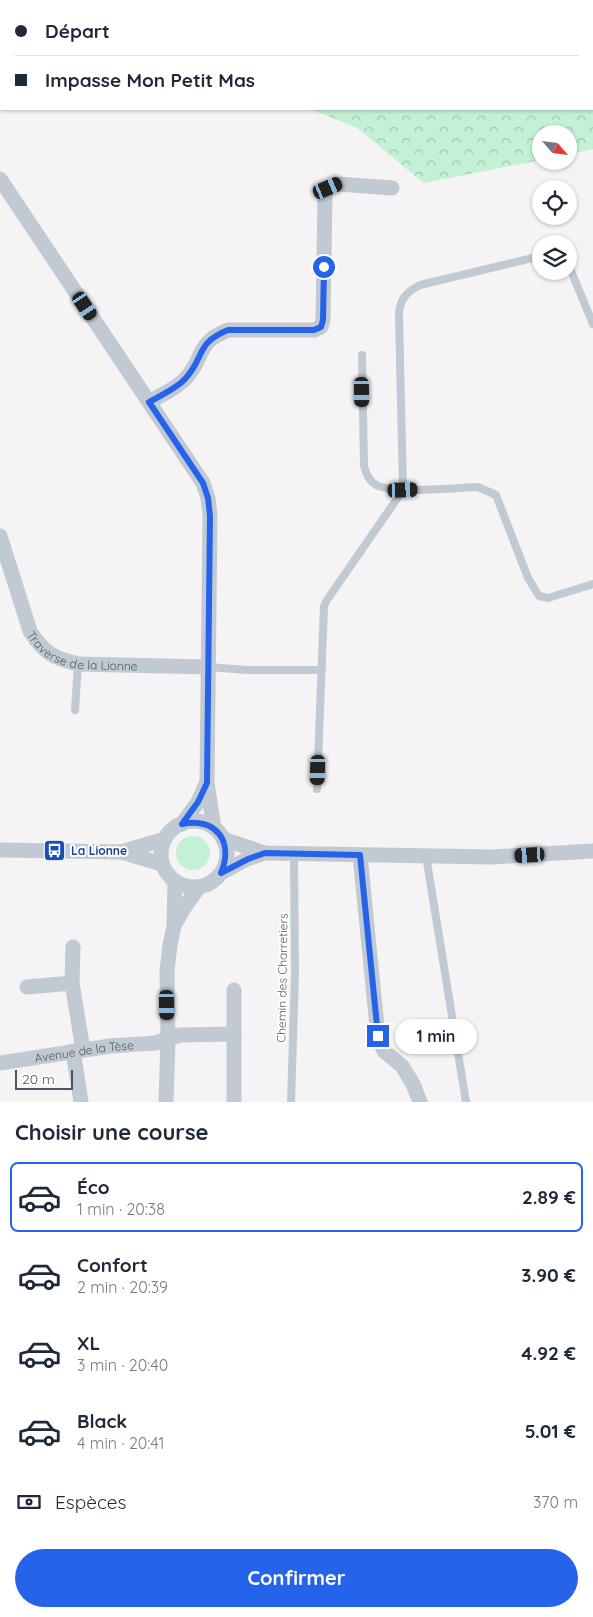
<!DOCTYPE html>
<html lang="fr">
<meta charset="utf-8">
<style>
:root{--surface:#fff;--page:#f6f6f7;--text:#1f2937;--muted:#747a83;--line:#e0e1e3;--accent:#2563eb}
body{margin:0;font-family:Quicksand,sans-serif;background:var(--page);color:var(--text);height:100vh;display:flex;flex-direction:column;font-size:19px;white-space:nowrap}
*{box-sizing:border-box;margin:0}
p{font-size:16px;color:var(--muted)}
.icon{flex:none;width:28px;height:28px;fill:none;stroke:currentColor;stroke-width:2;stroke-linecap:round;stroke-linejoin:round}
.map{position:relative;height:1102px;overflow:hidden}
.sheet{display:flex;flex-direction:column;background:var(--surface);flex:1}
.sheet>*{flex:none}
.banner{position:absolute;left:0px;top:0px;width:594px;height:110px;box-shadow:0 1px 4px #0004;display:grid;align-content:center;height:110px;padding:0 15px;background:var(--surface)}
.needle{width:32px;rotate:118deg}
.tools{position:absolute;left:532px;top:125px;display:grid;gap:10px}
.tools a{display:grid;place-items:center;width:45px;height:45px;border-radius:50%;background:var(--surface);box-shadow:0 1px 4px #0004;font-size:25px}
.scale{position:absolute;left:15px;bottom:12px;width:58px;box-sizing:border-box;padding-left:5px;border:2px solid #4a5661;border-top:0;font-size:14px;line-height:18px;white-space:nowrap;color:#4a5661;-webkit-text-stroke:4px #fff;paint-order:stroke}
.end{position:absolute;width:22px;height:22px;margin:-11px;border:6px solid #2563eb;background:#fff;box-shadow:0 0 0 2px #fff}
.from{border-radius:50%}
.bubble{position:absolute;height:35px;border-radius:18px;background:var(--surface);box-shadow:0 1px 4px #0004;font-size:16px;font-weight:700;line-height:35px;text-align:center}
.car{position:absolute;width:15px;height:30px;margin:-15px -8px;border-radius:6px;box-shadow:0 0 4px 1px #0007;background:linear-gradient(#222 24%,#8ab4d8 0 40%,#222 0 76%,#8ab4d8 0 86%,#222 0)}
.banner b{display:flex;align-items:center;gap:18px;height:48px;font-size:19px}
.banner b+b{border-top:1px solid var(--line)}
.banner i{width:12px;height:12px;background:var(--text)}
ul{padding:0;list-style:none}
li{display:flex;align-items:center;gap:15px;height:70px;margin:0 10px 8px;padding:0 5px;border:2px solid transparent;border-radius:8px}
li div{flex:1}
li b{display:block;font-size:19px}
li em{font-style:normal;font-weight:700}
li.active{border-color:var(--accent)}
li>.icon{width:45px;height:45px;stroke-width:1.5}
h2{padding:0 15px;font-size:22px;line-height:60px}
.pay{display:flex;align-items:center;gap:12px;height:55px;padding:0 15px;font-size:19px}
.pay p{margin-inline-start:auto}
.cta{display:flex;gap:10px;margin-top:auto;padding:10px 15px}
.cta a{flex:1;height:58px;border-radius:30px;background:var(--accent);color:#fff;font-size:20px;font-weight:700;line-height:58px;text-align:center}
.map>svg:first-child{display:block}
.grass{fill:#c3f1d5}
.forest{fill:url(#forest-crowns)}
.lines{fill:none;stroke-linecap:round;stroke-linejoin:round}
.stream{stroke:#90daee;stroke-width:5.5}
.service{stroke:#c1cad2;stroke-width:8}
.minor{stroke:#c1cad2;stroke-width:15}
.route{stroke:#2563eb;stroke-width:6}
.labels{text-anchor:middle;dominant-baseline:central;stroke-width:4;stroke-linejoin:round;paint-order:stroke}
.street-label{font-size:12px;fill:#4a5661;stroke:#fff}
.transit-label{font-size:12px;font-weight:bold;fill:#164399;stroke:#fff;text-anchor:start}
</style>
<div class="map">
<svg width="593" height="1102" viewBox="0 0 593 1102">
<defs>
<pattern id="forest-crowns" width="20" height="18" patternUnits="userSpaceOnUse" patternTransform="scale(1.25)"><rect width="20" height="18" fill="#c3f1d5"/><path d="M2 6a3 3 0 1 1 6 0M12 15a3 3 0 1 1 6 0" fill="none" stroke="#a0c6b0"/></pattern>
</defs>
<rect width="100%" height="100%" fill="#f5f3f3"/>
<path class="grass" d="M176 853a17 17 0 1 1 34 0a17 17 0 1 1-34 0Z"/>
<path class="forest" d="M153 0H593V149L569 154V134H541V160L424 183 357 128 310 109H592V1Z"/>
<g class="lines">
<path class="stream" d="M27 0 30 1
M436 1 439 0"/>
<path class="service" d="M569 266 593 324
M362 355 364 466C366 474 369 481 376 485 393 494 456 488 478 487L496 495 528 578 539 596 548 598 593 584
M209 667 247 670H322
M75 710 78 664
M317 789 324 606 327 600 403 490 399 316C399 300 406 292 420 285L541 256
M426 856 466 1102
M291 1102 295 974 294 854"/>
<g class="minor">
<path d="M0 179 203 483 208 498 210 516 207 783 214 828"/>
<path d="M149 402C161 395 176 389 185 379 205 358 195 343 228 330H314L321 327 323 320 325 195 328 188 338 184 392 188"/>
<path id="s1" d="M0 536 30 631C44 653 53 658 78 664L209 667"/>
<circle cx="194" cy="854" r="33"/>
<path d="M182 824 198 802 206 784"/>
<path d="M223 839 265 853 492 857 593 851"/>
<path d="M0 850 121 852 162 864"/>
<path d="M121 852 165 839"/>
<path d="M360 855 378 1037 384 1051 402 1066 413 1084 420 1102"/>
<path d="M221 873 247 859 265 853"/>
<path d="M176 922 186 905 199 887"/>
<path d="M73 947 72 983 83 1050"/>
<path d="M27 987 72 983"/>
<path d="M73 1051 81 1102"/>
<path id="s2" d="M0 1063 110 1046 155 1043 180 1035 234 1034"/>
<path d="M166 1102 168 1040 167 971 170 945 174 926 175 882"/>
<path d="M234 1102V990"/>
</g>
</g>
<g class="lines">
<path class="route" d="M324 267 323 320 321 327 314 330H228C195 343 205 358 185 379 176 389 161 395 149 402L203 483 208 498 210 516 207 783 198 802 182 824C216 817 234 841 221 873L248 859 265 853 360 855 378 1036"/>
</g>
<defs>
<symbol id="bus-square" viewBox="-11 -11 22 22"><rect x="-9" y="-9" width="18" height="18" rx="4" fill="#1a4fb4" stroke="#fff"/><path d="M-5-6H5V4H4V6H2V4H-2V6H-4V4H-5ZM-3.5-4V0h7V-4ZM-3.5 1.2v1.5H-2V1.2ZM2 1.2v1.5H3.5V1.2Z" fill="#fff"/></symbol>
</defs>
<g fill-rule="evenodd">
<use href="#bus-square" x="42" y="838" width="25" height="25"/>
</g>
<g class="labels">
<g class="street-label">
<text stroke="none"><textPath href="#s1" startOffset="160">Traverse de la Lionne</textPath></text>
<text transform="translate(282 978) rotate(-89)">Chemin des Charretiers</text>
<text stroke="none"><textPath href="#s2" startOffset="85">Avenue de la Tèse</textPath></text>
</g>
<g class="transit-label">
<text x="71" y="850">La Lionne</text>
</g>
</g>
</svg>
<div class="tools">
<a><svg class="needle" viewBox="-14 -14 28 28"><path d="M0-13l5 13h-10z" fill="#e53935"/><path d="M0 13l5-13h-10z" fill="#747a83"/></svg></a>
<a><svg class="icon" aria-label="locate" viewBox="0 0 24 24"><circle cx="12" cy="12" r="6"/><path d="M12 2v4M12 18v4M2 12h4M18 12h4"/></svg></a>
<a><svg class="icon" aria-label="layers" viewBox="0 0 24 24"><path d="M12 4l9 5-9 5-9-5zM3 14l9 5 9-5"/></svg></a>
</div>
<div class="scale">20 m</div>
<i class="end from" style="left:324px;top:267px"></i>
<i class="end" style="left:378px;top:1036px"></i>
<div class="bubble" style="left:395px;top:1019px;width:82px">1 min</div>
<i class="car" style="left:328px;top:188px;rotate:67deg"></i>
<i class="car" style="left:85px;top:306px;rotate:146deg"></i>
<i class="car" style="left:362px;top:392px;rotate:179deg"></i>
<i class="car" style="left:403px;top:490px;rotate:88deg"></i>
<i class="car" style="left:318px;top:770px;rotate:182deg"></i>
<i class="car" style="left:530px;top:855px;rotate:267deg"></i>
<i class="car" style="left:167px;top:1005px;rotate:179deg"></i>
<div class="banner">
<b><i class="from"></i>Départ</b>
<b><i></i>Impasse Mon Petit Mas</b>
</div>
</div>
<section class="sheet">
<h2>Choisir une course</h2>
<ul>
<li class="active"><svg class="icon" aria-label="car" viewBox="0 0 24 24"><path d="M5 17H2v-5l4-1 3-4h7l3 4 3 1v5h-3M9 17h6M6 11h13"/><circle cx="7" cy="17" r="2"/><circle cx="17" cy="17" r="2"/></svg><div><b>Éco</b><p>1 min · 20:38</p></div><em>2.89 €</em></li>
<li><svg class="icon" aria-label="car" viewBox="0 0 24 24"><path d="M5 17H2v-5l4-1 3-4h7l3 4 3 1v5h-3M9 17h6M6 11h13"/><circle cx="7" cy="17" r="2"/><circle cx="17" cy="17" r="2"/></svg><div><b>Confort</b><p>2 min · 20:39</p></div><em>3.90 €</em></li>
<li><svg class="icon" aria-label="car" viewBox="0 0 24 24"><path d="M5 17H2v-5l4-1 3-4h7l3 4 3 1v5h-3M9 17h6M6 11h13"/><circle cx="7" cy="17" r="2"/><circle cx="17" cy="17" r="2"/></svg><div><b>XL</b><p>3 min · 20:40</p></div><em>4.92 €</em></li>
<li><svg class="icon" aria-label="car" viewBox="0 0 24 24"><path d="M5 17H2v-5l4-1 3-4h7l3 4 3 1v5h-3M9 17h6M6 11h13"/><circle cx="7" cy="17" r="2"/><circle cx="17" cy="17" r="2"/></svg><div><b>Black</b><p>4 min · 20:41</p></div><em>5.01 €</em></li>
</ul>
<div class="pay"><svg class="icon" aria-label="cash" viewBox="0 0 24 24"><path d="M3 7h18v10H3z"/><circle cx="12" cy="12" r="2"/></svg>Espèces<p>370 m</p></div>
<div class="cta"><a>Confirmer</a></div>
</section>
